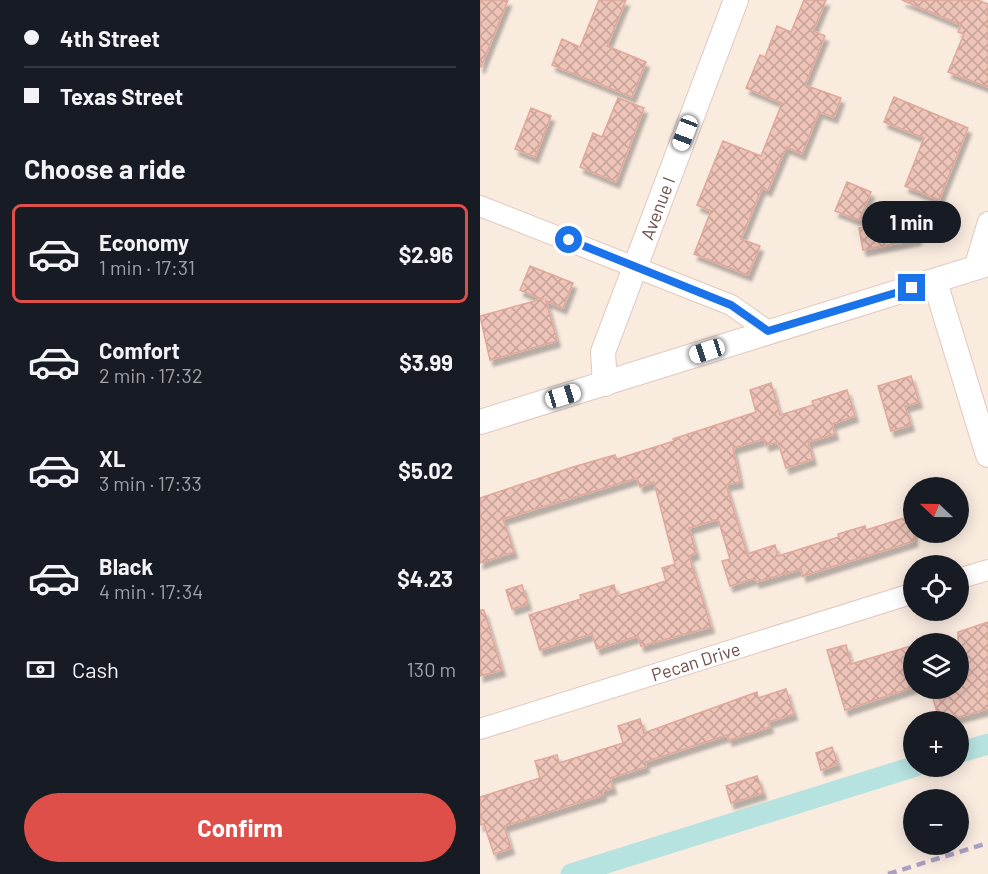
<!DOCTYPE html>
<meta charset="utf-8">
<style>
:root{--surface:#171b24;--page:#20242c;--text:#f1f3f6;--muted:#9ea1a6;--line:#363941;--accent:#df4f4a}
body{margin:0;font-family:Barlow,sans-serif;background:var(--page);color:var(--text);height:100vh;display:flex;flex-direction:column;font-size:22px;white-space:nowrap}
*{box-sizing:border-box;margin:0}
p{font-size:20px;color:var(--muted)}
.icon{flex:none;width:33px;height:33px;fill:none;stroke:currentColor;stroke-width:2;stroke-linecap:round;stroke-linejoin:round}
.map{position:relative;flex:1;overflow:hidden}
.panel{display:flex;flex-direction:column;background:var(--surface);width:480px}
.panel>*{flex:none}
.hud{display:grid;align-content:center;height:132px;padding:0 24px;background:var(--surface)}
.needle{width:39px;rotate:292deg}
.tools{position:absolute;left:423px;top:477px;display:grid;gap:12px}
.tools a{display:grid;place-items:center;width:66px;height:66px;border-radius:50%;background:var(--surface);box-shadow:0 3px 15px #0003;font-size:30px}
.end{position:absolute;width:27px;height:27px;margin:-14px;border:8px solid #1a73e8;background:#fff;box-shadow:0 0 0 3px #fff}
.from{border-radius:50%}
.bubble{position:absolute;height:42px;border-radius:21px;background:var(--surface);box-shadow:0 3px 15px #0003;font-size:20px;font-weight:700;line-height:42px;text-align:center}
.car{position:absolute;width:18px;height:36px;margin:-18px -9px;border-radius:8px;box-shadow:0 0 4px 2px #0007;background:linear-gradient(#fff 24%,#345 0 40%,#fff 0 76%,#345 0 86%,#fff 0)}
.hud b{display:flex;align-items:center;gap:21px;height:57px;font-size:22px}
.hud b+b{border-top:2px solid var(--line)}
.hud i{width:15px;height:15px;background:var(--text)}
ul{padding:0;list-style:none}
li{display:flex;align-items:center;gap:18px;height:99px;margin:0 12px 9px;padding:0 12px;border:3px solid transparent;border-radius:9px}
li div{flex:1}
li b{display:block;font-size:22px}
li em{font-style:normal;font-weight:700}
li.on{border-color:var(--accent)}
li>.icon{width:54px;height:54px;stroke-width:1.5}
h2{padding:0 24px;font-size:27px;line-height:72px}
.pay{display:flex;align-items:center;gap:15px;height:66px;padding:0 24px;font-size:22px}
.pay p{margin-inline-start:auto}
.cta{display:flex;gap:12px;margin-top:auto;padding:12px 24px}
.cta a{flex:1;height:69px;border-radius:36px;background:var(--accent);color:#fff;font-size:24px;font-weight:700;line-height:69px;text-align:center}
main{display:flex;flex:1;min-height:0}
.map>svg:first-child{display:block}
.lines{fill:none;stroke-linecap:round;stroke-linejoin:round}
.canal{stroke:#b6e2e0;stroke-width:21}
.building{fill:url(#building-cross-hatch);stroke:#e0a79a;stroke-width:1.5;filter:url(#shadow)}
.minor-casing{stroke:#e0c8bf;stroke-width:22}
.tertiary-casing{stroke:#e0c8bf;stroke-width:26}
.minor{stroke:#fff;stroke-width:20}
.tertiary{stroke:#fff;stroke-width:24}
.rail{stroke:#aca0c2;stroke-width:4.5;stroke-dasharray:9 6;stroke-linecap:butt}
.route{stroke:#1a73e8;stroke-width:8}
.labels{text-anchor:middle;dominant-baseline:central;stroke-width:4.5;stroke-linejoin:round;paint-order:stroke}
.street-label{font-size:18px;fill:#6f4f49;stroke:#feefe5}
</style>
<main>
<section class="panel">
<div class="hud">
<b><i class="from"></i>4th Street</b>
<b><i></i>Texas Street</b>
</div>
<h2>Choose a ride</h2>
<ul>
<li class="on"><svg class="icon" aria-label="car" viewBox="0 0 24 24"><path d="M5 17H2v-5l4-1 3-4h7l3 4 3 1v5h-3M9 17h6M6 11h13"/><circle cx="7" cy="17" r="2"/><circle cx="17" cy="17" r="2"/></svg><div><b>Economy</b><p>1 min · 17:31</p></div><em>$2.96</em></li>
<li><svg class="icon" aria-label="car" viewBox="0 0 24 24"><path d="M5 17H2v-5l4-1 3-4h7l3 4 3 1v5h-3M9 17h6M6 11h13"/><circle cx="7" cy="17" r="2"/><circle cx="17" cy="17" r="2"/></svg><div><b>Comfort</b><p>2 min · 17:32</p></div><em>$3.99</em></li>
<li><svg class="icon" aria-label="car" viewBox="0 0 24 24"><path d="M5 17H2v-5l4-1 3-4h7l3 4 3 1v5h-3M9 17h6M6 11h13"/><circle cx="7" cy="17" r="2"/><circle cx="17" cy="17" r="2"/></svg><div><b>XL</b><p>3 min · 17:33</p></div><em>$5.02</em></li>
<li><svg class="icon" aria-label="car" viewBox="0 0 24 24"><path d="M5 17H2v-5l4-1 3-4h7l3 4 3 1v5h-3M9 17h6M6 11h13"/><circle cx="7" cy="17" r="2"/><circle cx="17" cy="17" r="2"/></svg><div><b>Black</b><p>4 min · 17:34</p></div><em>$4.23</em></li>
</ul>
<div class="pay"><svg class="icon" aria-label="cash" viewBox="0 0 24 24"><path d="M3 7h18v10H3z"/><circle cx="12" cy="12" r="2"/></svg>Cash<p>130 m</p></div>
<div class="cta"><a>Confirm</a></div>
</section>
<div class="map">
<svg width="508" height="874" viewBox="0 0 508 874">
<defs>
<pattern id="building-cross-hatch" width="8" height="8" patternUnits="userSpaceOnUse" patternTransform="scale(1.5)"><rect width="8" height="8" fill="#eec4b9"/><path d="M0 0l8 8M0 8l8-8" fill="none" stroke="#c5a298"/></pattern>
<filter id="shadow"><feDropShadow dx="3.5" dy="6" stdDeviation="1.5" flood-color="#0004"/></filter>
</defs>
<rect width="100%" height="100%" fill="#faebdf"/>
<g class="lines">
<path class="canal" d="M478 753 508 744
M91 874 436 766"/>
</g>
<path class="building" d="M0 0H28L1 67H0Z
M119 0H146L127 46 166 62 152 97 72 65 82 39 100 47Z
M324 0H346L333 31 345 36 325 85 361 98 354 117 339 112 322 154 306 147 288 190 282 188 261 239 280 246 268 275 214 254 231 211 217 205 243 141 281 156 302 103 266 88 280 55 285 57 297 26 311 32Z
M422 0H498L508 4V87L468 72 484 34 478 32 481 25Z
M414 97 488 128 459 200 425 186 444 138 404 122Z
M138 98 164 108 136 182 100 167 113 133 122 137Z
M51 108 71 116 55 157 35 149Z
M367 182 391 192 379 220 355 211Z
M434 217 438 239 383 250 379 228Z
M50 266 93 283 83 308 66 301 77 341 10 360 0 316 62 299 40 290Z
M431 376 439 402 425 406 431 425 411 431 398 386Z
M291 383 300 415 333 405 332 401 367 390 375 416 352 424 355 434 328 442 333 459 306 468 298 442 286 445 284 439 253 448 260 482 246 485 267 554 295 545 298 556 359 537 358 534 385 526 386 530 434 515V541L323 576 321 569 276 582 275 578 250 586 242 561 250 559 238 519 209 528 216 553 209 556 231 627 161 646 158 636 117 649 112 634 60 650 49 615 101 599 100 595 134 585 137 596 186 581 182 568 195 564 174 482 160 487 157 478 23 519 34 552 0 563V498L93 467 135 455 137 459 194 441 193 439 276 412 270 390Z
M42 585 48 604 32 609 26 590Z
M0 610H4L22 670 0 676Z
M508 622V709L460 722 450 688H478V632Z
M366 645 371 664 434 645V687L365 710 347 650Z
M306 689 314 714 288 722 290 727 249 740 247 735 165 762 166 767 130 778 133 788 122 791 123 795 24 826 31 848 14 854 4 824 0 825V797L60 778 55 761 77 755 79 763 143 743 138 726 160 719 164 733 277 692 278 698Z
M352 747 358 764 341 770 336 753Z
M277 776 283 793 251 803 246 786Z"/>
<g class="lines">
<defs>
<g id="minor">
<path d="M0 206 251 305 288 331"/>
<path d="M494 268 508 222"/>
<path d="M478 579 508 570"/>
<path id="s1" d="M0 729 434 593"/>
</g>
<g id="tertiary">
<path d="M455 282 508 455"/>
<path id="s2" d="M125 384 123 352 256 0"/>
<path d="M0 422 508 264"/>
</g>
</defs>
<use href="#minor" class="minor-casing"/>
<use href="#tertiary" class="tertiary-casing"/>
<use href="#minor" class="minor"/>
<use href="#tertiary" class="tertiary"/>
<path class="rail" d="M408 874 508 843"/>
</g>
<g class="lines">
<path class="route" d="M89 240 251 305 288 331 432 288"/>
</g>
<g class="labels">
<g class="street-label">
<text stroke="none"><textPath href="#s2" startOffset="186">Avenue I</textPath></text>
<text stroke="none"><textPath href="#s1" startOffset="226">Pecan Drive</textPath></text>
</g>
</g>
</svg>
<div class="tools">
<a><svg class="needle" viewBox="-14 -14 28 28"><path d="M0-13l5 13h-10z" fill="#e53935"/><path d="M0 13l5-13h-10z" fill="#9ea1a6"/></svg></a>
<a><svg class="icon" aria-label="locate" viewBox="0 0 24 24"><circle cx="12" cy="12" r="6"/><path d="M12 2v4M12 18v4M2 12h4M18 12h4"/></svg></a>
<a><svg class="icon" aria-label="layers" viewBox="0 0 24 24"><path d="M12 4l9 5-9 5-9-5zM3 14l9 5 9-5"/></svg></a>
<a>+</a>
<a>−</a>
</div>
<i class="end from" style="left:89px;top:240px"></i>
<i class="end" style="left:432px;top:288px"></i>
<div class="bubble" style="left:382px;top:201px;width:99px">1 min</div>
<i class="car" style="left:205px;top:133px;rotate:201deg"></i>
<i class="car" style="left:227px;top:351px;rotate:252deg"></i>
<i class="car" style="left:83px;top:396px;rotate:73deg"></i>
</div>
</main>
